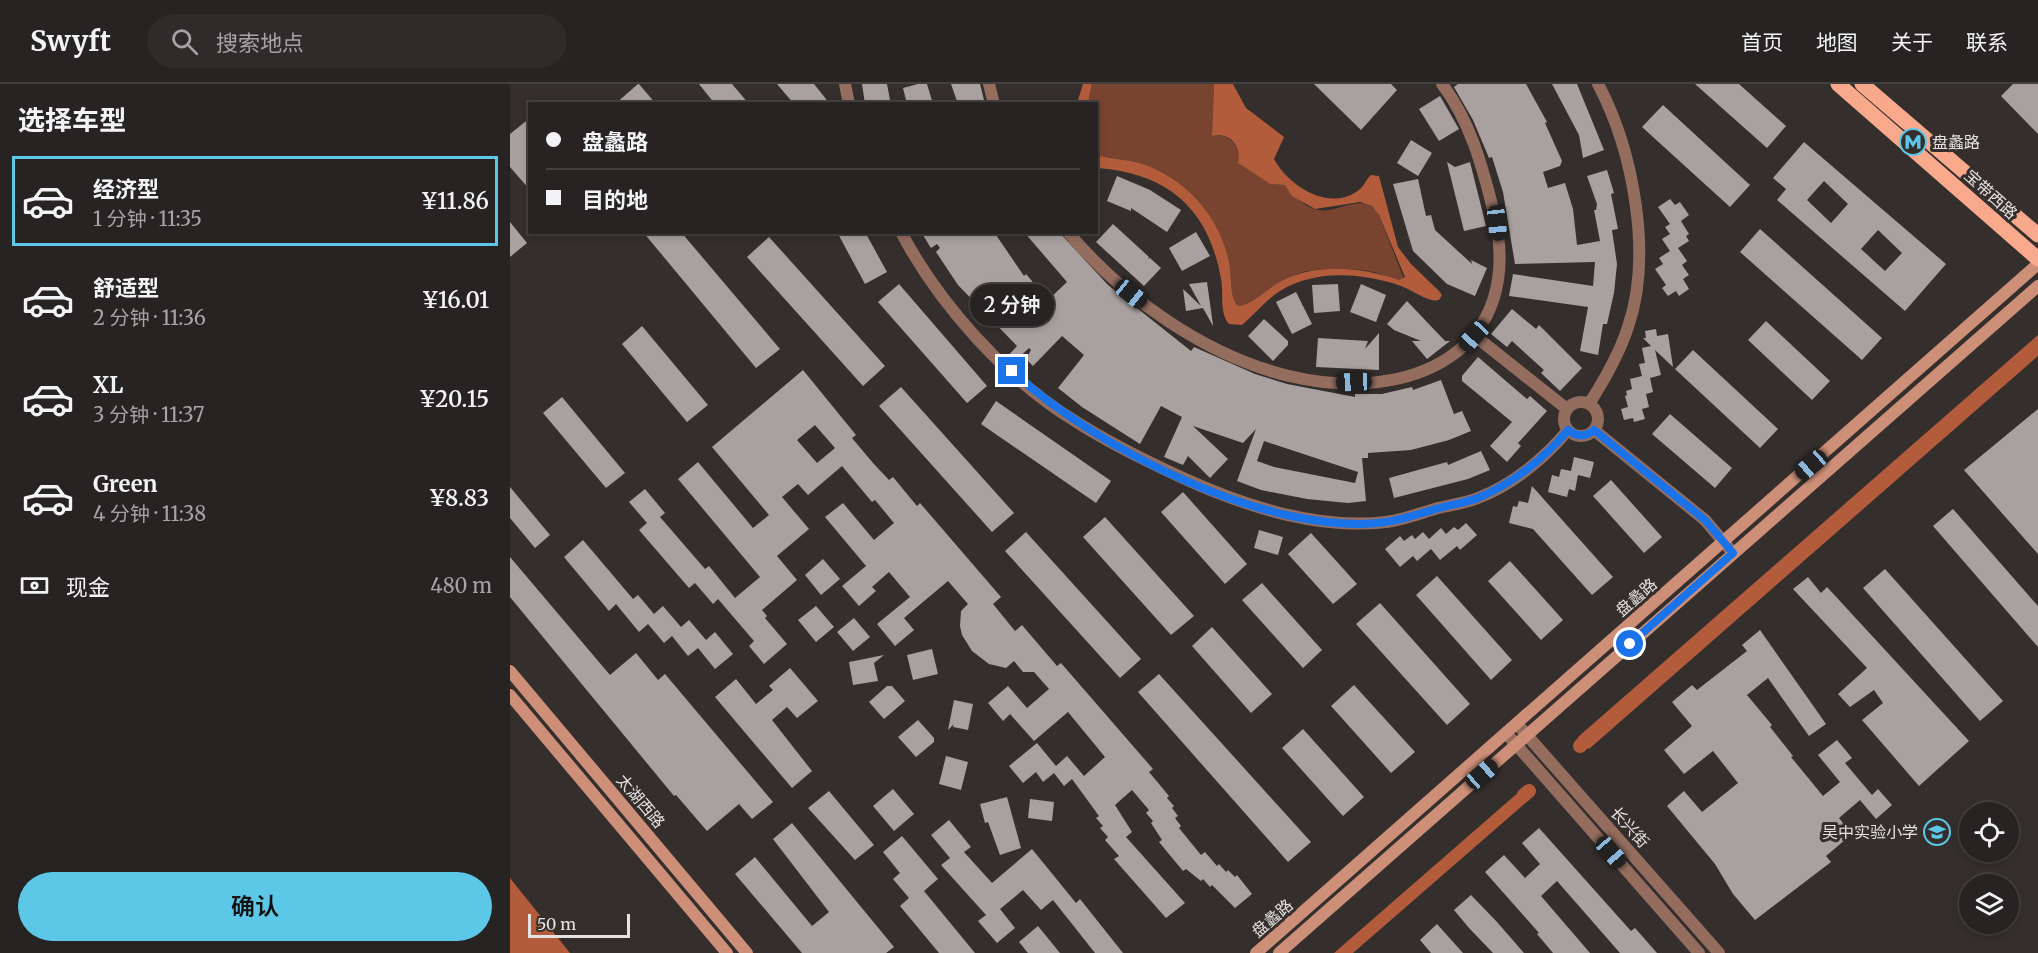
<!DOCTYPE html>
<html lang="zh">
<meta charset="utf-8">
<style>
:root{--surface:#272322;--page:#2f2b2a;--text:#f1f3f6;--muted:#a4a4a5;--line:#434040;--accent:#5dc7e8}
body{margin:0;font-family:Merriweather,"Noto Sans SC",serif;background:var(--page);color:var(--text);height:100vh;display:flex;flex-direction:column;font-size:22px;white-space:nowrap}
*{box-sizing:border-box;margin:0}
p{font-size:20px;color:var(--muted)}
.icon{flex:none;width:33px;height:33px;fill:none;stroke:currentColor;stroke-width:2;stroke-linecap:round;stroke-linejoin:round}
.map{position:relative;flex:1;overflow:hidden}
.side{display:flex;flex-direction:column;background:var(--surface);width:510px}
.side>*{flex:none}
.hud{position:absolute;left:18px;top:18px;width:570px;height:132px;border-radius:0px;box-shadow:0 3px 9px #0003,0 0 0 2px var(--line);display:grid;align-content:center;height:132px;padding:0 18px;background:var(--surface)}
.fabs{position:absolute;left:1449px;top:718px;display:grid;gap:12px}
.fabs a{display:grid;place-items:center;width:60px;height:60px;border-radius:50%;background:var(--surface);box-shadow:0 3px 9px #0003,0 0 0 2px var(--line);font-size:30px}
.scale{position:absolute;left:18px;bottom:15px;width:102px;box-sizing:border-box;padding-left:6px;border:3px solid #e6e2e1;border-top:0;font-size:16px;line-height:21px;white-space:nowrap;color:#e6e2e1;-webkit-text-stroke:4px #342f2d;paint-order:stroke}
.end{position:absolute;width:27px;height:27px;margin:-14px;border:8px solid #1a73e8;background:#fff;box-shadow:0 0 0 3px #fff}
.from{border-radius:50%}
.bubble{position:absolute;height:42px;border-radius:21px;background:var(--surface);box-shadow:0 3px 9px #0003,0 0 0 2px var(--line);font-size:20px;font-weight:600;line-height:42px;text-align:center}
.car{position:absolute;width:18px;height:36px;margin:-18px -9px;border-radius:8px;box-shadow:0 0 4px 2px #0007;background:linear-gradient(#222 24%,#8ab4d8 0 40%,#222 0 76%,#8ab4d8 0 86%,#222 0)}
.hud b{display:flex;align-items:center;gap:21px;height:57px;font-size:22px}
.hud b+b{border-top:2px solid var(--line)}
.hud i{width:15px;height:15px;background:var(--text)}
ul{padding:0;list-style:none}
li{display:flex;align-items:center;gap:18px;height:90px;margin:0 12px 9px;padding:0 6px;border:3px solid transparent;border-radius:0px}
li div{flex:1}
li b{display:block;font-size:22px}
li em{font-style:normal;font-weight:600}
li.current{border-color:var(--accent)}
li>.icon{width:54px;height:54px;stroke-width:1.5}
h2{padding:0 18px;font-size:27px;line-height:72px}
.pay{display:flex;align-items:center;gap:15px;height:66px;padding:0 18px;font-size:22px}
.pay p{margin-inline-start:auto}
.cta{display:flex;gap:12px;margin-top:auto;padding:12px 18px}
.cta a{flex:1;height:69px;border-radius:36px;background:var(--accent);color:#111;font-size:24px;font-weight:600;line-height:69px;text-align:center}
header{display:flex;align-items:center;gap:36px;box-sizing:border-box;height:84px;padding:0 30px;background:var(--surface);border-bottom:2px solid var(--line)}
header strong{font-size:28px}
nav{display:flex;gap:33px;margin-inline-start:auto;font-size:21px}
.search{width:420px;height:54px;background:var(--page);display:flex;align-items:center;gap:15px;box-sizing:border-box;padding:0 21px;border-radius:33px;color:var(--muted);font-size:22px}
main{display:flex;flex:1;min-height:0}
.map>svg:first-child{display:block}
.green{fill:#784430}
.water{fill:#b35c3b}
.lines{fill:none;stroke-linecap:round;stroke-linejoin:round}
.canal{stroke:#b35c3b;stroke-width:14}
.building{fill:#a8a19f;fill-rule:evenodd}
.minor{stroke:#946d5f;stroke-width:12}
.tertiary{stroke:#946d5f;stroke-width:12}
.secondary{stroke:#cd8f78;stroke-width:12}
.primary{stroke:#f9a98b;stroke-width:15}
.route{stroke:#1a73e8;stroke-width:8}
.labels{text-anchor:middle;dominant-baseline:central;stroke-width:6;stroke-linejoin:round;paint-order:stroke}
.poi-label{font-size:16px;fill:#e6e2e1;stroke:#342f2d;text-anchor:start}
.street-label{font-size:16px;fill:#e6e2e1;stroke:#342f2d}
</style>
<header>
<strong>Swyft</strong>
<div class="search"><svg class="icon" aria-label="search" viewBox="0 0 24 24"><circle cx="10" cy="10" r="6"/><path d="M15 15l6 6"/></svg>搜索地点</div>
<nav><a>首页</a><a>地图</a><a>关于</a><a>联系</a></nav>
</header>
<main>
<section class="side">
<h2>选择车型</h2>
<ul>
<li class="current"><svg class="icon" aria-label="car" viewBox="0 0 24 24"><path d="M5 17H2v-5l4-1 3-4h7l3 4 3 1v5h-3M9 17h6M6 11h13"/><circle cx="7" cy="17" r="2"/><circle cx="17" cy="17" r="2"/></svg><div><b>经济型</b><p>1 分钟 · 11:35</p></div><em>¥11.86</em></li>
<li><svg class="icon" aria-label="car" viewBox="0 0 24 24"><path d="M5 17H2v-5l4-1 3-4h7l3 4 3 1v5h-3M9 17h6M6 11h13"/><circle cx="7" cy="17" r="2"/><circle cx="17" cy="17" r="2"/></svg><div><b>舒适型</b><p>2 分钟 · 11:36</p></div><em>¥16.01</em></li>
<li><svg class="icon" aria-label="car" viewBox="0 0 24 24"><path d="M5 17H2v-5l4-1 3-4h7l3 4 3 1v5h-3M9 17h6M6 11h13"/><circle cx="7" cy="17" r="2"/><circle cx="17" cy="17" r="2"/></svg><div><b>XL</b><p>3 分钟 · 11:37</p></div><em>¥20.15</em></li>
<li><svg class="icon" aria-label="car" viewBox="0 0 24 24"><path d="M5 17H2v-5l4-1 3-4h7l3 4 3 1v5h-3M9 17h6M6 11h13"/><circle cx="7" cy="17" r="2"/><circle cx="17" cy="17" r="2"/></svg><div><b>Green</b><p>4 分钟 · 11:38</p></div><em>¥8.83</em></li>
</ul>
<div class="pay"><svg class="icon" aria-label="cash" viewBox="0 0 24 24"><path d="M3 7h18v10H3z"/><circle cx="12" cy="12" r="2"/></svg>现金<p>480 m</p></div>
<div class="cta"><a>确认</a></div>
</section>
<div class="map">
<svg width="1528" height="869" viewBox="0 0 1528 869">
<rect width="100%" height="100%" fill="#342f2d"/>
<path class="green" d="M582 0H704L702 52C721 49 730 62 728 79L760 100 775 101C785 110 790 120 804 125 826 133 853 104 869 131L894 195C885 198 873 190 863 188 843 184 819 184 798 187 772 191 747 221 728 222 719 213 722 190 719 178 710 138 680 97 640 83 623 76 605 75 587 71L586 20H578Z"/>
<path class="water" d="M573 0H582L578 19H567Z
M704 0H723L736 24 774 53 764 75C778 101 817 127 846 108 854 104 855 96 861 91L869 92 888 163 901 180 929 207 932 211 929 216C918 219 903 206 891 202 853 189 806 185 770 207 756 216 745 230 732 241L719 240C709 228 714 210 711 195 699 125 658 89 587 84V71C601 75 617 75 632 80 675 93 710 133 719 178 722 190 719 213 728 222 742 221 756 206 768 199 804 178 851 183 889 196L895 193 869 131 862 122 850 118 805 125 782 112 775 101 760 100 728 79C731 61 720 48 702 52Z
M1528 251V272L1079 665 1068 653Z
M1010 707 1019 716 843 869H824Z
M0 794 60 869H0Z"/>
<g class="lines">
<path class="canal" d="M1070 662 1073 659
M1014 711 1019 707"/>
</g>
<path class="building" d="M129 0 146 20H105L128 0Z
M189 0H222L239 20H205Z
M267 0H304L320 20H284Z
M352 0H377L380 16 355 20Z
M408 0H417L423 20H397L393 4Z
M441 0H470L475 20H448Z
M804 0H881L887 6 851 46Z
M948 0H1016L1037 38 1035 39 1052 77 1050 82 1033 88 1038 104 1055 99 1063 125 1067 161 1090 157 1084 126H1086L1087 120 1077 92 1097 86 1104 109 1101 110 1108 145 1102 146 1107 180 1104 209 1097 240H1093L1088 271 1070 267 1078 223 999 212 1003 190 1083 202 1085 178 1005 180 993 108 982 73 979 74 963 36 944 3Z
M1042 0H1067L1094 66 1073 74 1069 51Z
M1185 0H1229L1276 42 1257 64Z
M1503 0H1528V50L1491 12Z
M930 12 949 45 929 57 909 25Z
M1153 21 1240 101 1220 123 1132 43Z
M20 34V106L0 83V50Z
M901 56 922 69 908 92 887 79Z
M1294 58 1436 180 1395 227 1267 116 1276 105 1263 94ZM1314 97 1338 120 1321 139 1297 116ZM1368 146 1392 169 1375 187 1351 165Z
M937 78 945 83 960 78 976 142 954 147Z
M607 92 640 106 671 126 657 148 621 124V127L597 117Z
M908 95 916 132 921 131 925 146 962 180 961 176 977 184 965 212 937 200 903 167 883 100Z
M1160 115 1165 121 1170 118 1179 131 1171 137 1179 150 1176 152 1179 157 1168 164 1177 177 1172 181 1179 191 1173 195 1179 205 1169 212 1166 207 1158 212 1152 204 1156 201 1145 185 1153 180 1149 174 1160 167 1152 155 1160 150 1155 143 1160 140 1148 123Z
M0 138 17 159 0 173Z
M603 140 639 173 638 175 640 174 651 184 634 202 586 158Z
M1250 145 1372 254 1352 276 1230 168Z
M133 148H171L270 265 246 284Z
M327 148H355L377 188 355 200Z
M411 148H484L514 192 516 190 538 216 557 198 514 148H549L598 201 681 267 684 263 745 290 777 300 845 313V310H872L902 303 903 306 931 296 944 330 952 327 961 347 939 356 901 366 858 369V374H852L856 417 838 419 797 415 751 406 727 397 746 345 733 359 683 342 718 375 700 394 678 372 673 381 654 373 672 333 651 322 630 360 572 323 548 304 574 271 552 252 523 282 516 275 521 266 519 264 503 279 497 273 507 262 448 201 426 168 430 164 427 160 421 164ZM754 357 848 388 845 399 764 383 747 377Z
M686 148 700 172 672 187 659 164Z
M259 153 375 282 353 302 237 173Z
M697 198 703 241V242L693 224 676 227 673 205 691 222 679 200Z
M389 200 477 302 457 319 368 218Z
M828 200 830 227 804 229 802 201Z
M851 200 876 211 866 238 840 228Z
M786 208 802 240 782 250 766 218Z
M897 217 935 257H940L917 275 902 257H911L884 246 877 240Z
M1002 225 1026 245 1029 241 1072 284 1050 307 1031 289 1034 286 1002 257 997 263 981 250Z
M754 235 778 257V261L763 277 738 252Z
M1256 237 1320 297 1302 316 1238 256Z
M132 242 198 321 177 338 112 260Z
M1146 245 1147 252 1158 250 1163 283 1145 266 1151 291 1140 294 1143 308 1136 310 1139 323 1132 325 1135 335 1124 338 1123 334 1114 336 1111 325 1118 323 1115 312 1117 311 1116 307 1122 305 1120 295 1132 292 1129 280 1135 279 1132 264 1141 262 1133 254H1136L1135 247Z
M869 249V286L806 283 808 254 858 257 855 265Z
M1183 266 1268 345 1250 364 1165 285Z
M968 273 1017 315 1020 312 1037 327 1008 359 1011 362 997 378 980 362 1002 338 952 297V292Z
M293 286 346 351 342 354 363 379 379 396 383 393 407 422 410 419 491 513 483 520 505 547 512 541 547 582 551 579 643 685 639 688 659 712 657 714 664 722 662 724 668 732 665 734 671 742 669 744 691 771 695 768 707 782 709 780 716 788 718 786 725 793 727 791 742 810 725 824 702 801 700 803 693 795 691 797 676 785 673 787 649 758 652 756 641 739 643 737 636 729 639 726 622 706 605 721 622 748 616 753 675 819 656 834 604 775 609 772 595 756 598 753 590 744 593 742 586 734 589 732 562 695 554 702 544 689 533 698 526 688 513 699 499 682 527 659 546 682 557 672 574 692 595 673 558 628 524 657 500 630 493 637 478 619 498 602 517 624 539 605 524 588H513L504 577 496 584 479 580 462 567 452 551 450 542 451 527 458 520 438 497 394 534 404 546 385 562 367 540 400 513 379 488 362 503 366 507 349 522 332 502 356 482 315 433 333 419 364 456 384 439 365 416 362 418 332 382 298 411 288 400 272 413 299 445 267 472 287 496 252 526 257 532 255 534 277 560 254 580 239 562 244 557 208 515 203 520 185 499 179 504 129 446 137 439 119 418 135 405 155 429 150 433 195 485 199 482 225 514 250 493 168 395 188 378 243 444 259 431 202 363ZM305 341 325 364 307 379 287 356Z
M391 303 504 429 482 448 369 322Z
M52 313 115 389 96 404 33 329Z
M486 317 601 397 586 419 471 340Z
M1528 325V470L1454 386Z
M1160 330 1222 384 1205 404 1142 350Z
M971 367 980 386 958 395 884 414 879 394 937 378 938 381Z
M1064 373 1084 378 1080 394 1068 391 1065 407 1059 405 1057 413 1038 408 1042 391 1049 393 1051 385 1061 387Z
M1101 396 1152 453 1134 469 1083 412Z
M1022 402 1103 493 1082 511 1023 445 999 439 1003 422 1007 423 1009 417 1018 419Z
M0 403 40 451 25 464 0 434Z
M673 408 737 480 715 500 651 428Z
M1443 425 1528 522V563L1423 442Z
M595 433 684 532 661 551 573 453Z
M956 439 967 451 950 466 947 462 930 476 921 465 907 477 903 472 890 483 875 465 890 452 894 457 902 451 905 455 913 448 919 455 931 444 936 450 944 443 948 446Z
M749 446 773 453 768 471 744 464Z
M516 448 631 575 610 594 495 467Z
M801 449 847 500 823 520 778 470Z
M73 456 123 515 128 511 144 530 153 522 171 543 179 536 196 556 205 548 223 570 205 585 188 564 178 572 162 552 154 559 138 540 129 548 106 520 99 527 54 473Z
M0 473 100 591 126 569 148 596 155 590 263 718 242 735 229 720 197 747 166 711 164 712 0 513Z
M313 475 330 495 311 511 295 491Z
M1000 477 1053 536 1031 556 978 497Z
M1375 485 1493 617 1470 637 1353 504Z
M927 492 1002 576 981 596 906 511Z
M1298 493 1311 509 1317 503 1459 657 1409 702 1352 636 1373 619 1364 606 1340 623 1328 610 1357 584 1283 505Z
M752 499 812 566 793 584 732 516Z
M870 519 960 620 937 641 846 540Z
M306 522 324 543 306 558 288 536Z
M344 534 360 553 343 567 327 548Z
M702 543 762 610 741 629 682 562Z
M1250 546 1316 640 1299 652 1258 594 1237 611 1262 641 1260 643 1283 672 1281 673 1313 712 1330 698 1308 671 1327 656 1342 674 1335 679 1362 711 1368 705 1382 721 1366 735 1350 716 1329 734 1342 750 1316 772 1321 778 1245 836 1223 810 1205 780 1157 722 1174 707 1192 728 1228 699 1203 667 1174 690 1154 666 1182 642 1162 618 1182 601 1187 606 1237 567 1232 561Z
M422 565 428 590 403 596 397 571Z
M374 571 364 579 368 597 343 601 339 578Z
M280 584 308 617 287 634 277 623 262 636 302 687 282 704 205 613 226 595 246 620 263 606 259 602Z
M649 590 801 758 778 778 628 608Z
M844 601 905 668 881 689 821 622Z
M377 602H382L395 617 374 635 359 618Z
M444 616 463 620 458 646 443 643 444 640 438 646Z
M408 636 424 654V658L406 673 388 653Z
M793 645 854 713 833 732 772 664Z
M436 672 458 678 451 706 429 700Z
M383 705 404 730 384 747 363 722Z
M319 707 364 761 345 776 298 724Z
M497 713 511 764 490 771 478 738 475 739 470 720Z
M520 715 544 718 542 737 518 734Z
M439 736 461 763 454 768 482 799 522 765 566 819 570 815 613 869H585L543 816 531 826 513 806 490 825 505 844 487 859 468 837 476 831 431 781 440 774 421 751Z
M282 739 384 863 376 869H292L225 790 245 773 302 842 319 828 263 755Z
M1029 744 1121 847 1125 844 1147 869H1110L1047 797 1031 812 1080 869H1043L1027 850 1029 849 975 788 994 771 1015 794 1030 780 1012 759Z
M392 752 428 795 414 807 465 869H429L390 822 399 814 383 795 390 789 373 768Z
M961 811 987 838 1014 869H983L959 844 944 826Z
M927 840 953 869H921L910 856Z
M528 842 550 869H518L509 858Z"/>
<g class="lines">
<path class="minor" d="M335 0 339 20
M479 0 484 20
M391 148C429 220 495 294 565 337 599 359 636 377 673 394 734 422 807 446 876 438 893 436 911 429 928 424 941 421 956 419 968 414 1002 401 1035 374 1058 346
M558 148C612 213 696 272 779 292 901 321 1019 267 983 125 972 81 960 37 932 0
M965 252 1057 325
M1054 335a17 17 0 1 1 34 0a17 17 0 1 1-34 0Z
M1079 320C1095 295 1109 271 1118 243 1143 171 1123 66 1088 0
M1084 346 1195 436 1223 469"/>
<path class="tertiary" d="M1007 640 1209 869
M996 649 1189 869"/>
<path class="secondary" d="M0 587 237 869
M0 611 217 869
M746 869 1528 180
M769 869 1528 202"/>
<path class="primary" d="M1328 0 1528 175
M1352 0 1528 151"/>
</g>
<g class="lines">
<path class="route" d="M502 287C585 364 761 454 876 438 895 435 915 428 933 423 945 420 958 418 968 414 1002 400 1035 374 1058 346 1067 353 1076 353 1084 346L1195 436 1223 469 1120 560"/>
</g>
<defs>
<symbol id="metro-ring" viewBox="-11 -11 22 22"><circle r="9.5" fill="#342f2d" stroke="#5dc7e8" stroke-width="1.5"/><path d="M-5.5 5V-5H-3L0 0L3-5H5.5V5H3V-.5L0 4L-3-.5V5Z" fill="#5dc7e8"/></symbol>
<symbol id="school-ring" viewBox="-11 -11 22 22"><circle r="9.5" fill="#342f2d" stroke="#5dc7e8" stroke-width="1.5"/><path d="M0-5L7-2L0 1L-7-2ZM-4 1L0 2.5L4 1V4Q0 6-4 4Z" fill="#5dc7e8"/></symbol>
</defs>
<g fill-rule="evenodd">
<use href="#metro-ring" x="1388" y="43" width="30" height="30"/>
<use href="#school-ring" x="1412" y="733" width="30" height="30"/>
</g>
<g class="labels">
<g class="poi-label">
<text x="1422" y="58">盘蠡路</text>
<text x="1408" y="748" text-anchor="end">吴中实验小学</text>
</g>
<g class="street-label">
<text transform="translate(1481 110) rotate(42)">宝带西路</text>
<text transform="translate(1126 513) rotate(-41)">盘蠡路</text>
<text transform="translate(131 717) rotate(50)">太湖西路</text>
<text transform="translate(1120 743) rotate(48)">长兴街</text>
<text transform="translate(762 834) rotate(-41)">盘蠡路</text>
</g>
</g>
</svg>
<div class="fabs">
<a><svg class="icon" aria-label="locate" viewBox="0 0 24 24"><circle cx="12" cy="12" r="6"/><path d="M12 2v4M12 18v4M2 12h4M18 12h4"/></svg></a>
<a><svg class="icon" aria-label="layers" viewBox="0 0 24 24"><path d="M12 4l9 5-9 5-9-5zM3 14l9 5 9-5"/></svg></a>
</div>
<div class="scale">50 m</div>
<i class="end from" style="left:1120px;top:560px"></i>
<i class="end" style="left:502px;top:287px"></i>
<div class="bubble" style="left:460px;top:200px;width:84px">2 分钟</div>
<i class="car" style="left:987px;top:139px;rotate:174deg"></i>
<i class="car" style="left:621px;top:210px;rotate:129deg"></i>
<i class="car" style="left:964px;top:252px;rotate:223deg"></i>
<i class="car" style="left:844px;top:298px;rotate:268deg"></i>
<i class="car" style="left:1301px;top:381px;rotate:229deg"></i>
<i class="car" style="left:972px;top:690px;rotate:49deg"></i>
<i class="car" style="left:1101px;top:768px;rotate:139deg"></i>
<div class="hud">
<b><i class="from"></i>盘蠡路</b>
<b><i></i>目的地</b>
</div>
</div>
</main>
